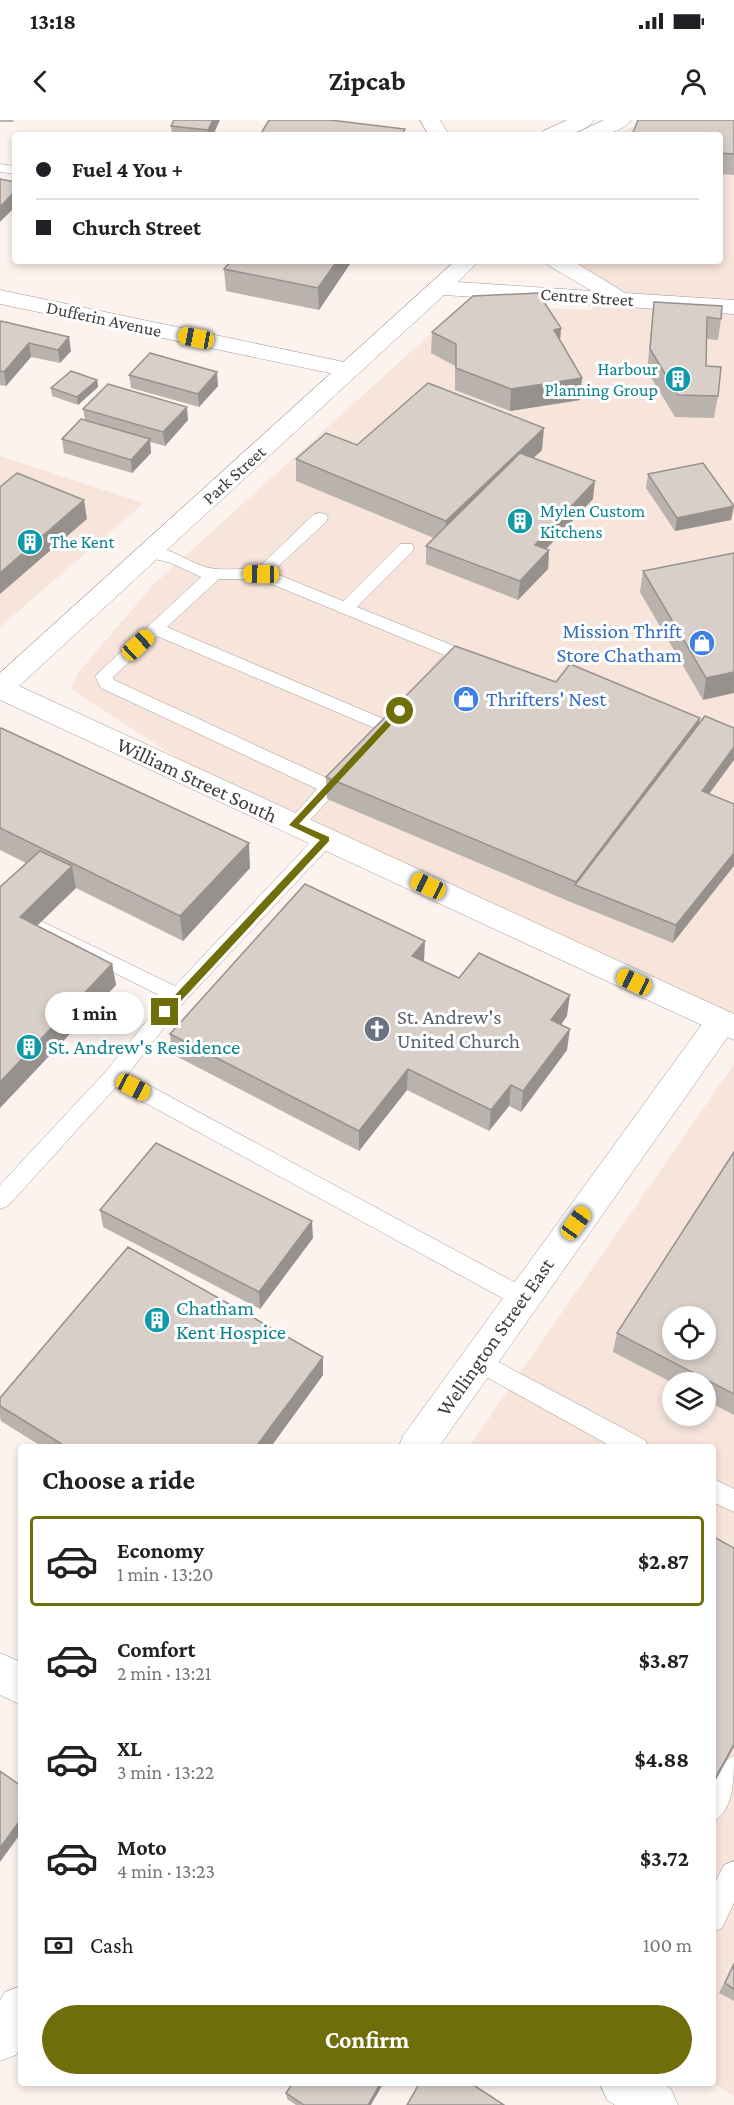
<!DOCTYPE html>
<meta charset="utf-8">
<style>
:root{--surface:#fff;--page:#f6f6f6;--text:#202124;--muted:#757577;--line:#e0e0e0;--accent:#706d0b}
body{margin:0;font-family:"Crimson Pro",serif;background:var(--page);color:var(--text);height:100vh;display:flex;flex-direction:column;font-size:22px;white-space:nowrap}
*{box-sizing:border-box;margin:0}
p{font-size:20px;color:var(--muted)}
.icon{flex:none;width:33px;height:33px;fill:none;stroke:currentColor;stroke-width:2;stroke-linecap:round;stroke-linejoin:round}
.map{position:relative;flex:1;overflow:hidden}
.drawer{position:absolute;left:18px;top:1324px;width:698px;height:642px;display:flex;flex-direction:column;background:var(--surface);border-radius:6px;box-shadow:0 3px 9px #0003}
.drawer>*{flex:none}
.hud{position:absolute;left:12px;top:12px;width:711px;height:132px;border-radius:6px;box-shadow:0 3px 9px #0003;display:grid;align-content:center;height:132px;padding:0 24px;background:var(--surface)}
.controls{position:absolute;left:662px;top:1186px;display:grid;gap:12px}
.controls a{display:grid;place-items:center;width:54px;height:54px;border-radius:50%;background:var(--surface);box-shadow:0 3px 9px #0003;font-size:30px}
.end{position:absolute;width:27px;height:27px;margin:-14px;border:8px solid #706d0b;background:#fff;box-shadow:0 0 0 3px #fff}
.from{border-radius:50%}
.bubble{position:absolute;height:42px;border-radius:21px;background:var(--surface);box-shadow:0 3px 9px #0003;font-size:20px;font-weight:700;line-height:42px;text-align:center}
.car{position:absolute;width:18px;height:36px;margin:-18px -9px;border-radius:8px;box-shadow:0 0 4px 2px #0007;background:linear-gradient(#f5c518 24%,#345 0 40%,#f5c518 0 76%,#345 0 86%,#f5c518 0)}
.hud b{display:flex;align-items:center;gap:21px;height:57px;font-size:22px}
.hud b+b{border-top:2px solid var(--line)}
.hud i{width:15px;height:15px;background:var(--text)}
ul{padding:0;list-style:none}
li{display:flex;align-items:center;gap:18px;height:90px;margin:0 12px 9px;padding:0 12px;border:3px solid transparent;border-radius:6px}
li div{flex:1}
li b{display:block;font-size:22px}
li em{font-style:normal;font-weight:700}
li.current{border-color:var(--accent)}
li>.icon{width:54px;height:54px;stroke-width:1.5}
h2{padding:0 24px;font-size:27px;line-height:72px}
.pay{display:flex;align-items:center;gap:15px;height:66px;padding:0 24px;font-size:22px}
.pay p{margin-inline-start:auto}
.cta{display:flex;gap:12px;margin-top:auto;padding:12px 24px}
.cta a{flex:1;height:69px;border-radius:36px;background:var(--accent);color:#fff;font-size:24px;font-weight:700;line-height:69px;text-align:center}
.status{display:flex;justify-content:space-between;align-items:center;height:42px;padding:0 30px;background:var(--surface);direction:ltr}
.status svg{height:16px;fill:currentColor}
header{display:flex;justify-content:space-between;align-items:center;height:78px;padding:0 24px;background:var(--surface);font-size:27px;font-weight:700}
.map>svg:first-child{display:block}
.built{fill:#f7e5dc;fill-rule:evenodd}
.lines{fill:none;stroke-linecap:round;stroke-linejoin:round}
.service-casing{stroke:#a19793;stroke-width:1}
.minor-casing{stroke:#a19793;stroke-width:1}
.tertiary-casing{stroke:#a19793;stroke-width:1}
.secondary-casing{stroke:#a19793;stroke-width:1}
.service{fill:#fff;fill-rule:evenodd}
.minor{fill:#fff;fill-rule:evenodd}
.tertiary{fill:#fff;fill-rule:evenodd}
.secondary{fill:#fff;fill-rule:evenodd}
.wall{fill:#bab2ad}
.shaded-wall{fill:#97918d}
.building{fill:#d8cfc9;stroke:#97918d;stroke-width:1.5;fill-rule:evenodd}
.route{fill:#706d0b}
.labels{text-anchor:middle;dominant-baseline:central;stroke-width:6;stroke-linejoin:round;paint-order:stroke}
.far-street-label{font-size:18px;fill:#403c3a;stroke:#fff}
.far-culture-label{font-size:18px;fill:#0d838f;stroke:#fff;text-anchor:start}
.shop-label{font-size:21px;fill:#366cbe;stroke:#fff;text-anchor:end}
.street-label{font-size:21px;fill:#403c3a;stroke:#fff}
.worship-label{font-size:21px;fill:#5b616d;stroke:#fff;text-anchor:start}
.culture-label{font-size:21px;fill:#0d838f;stroke:#fff;text-anchor:start}
</style>
<div class="status"><b>13:18</b><svg viewBox="0 0 49 12"><path d="M0 12V9h3v3zM5 12V6h3v6zM10 12V3h3v9zM15 12V0h3v12zM26 1h20v11H26zM47 4h2v5h-2z"/></svg></div>
<header><svg class="icon" aria-label="back" viewBox="0 0 24 24"><path d="M15 5l-7 7 7 7"/></svg>Zipcab<svg class="icon" aria-label="person" viewBox="0 0 24 24"><circle cx="12" cy="8" r="4"/><path d="M4 21q1-7 8-7t8 7"/></svg></header>
<div class="map">
<svg width="734" height="1985" viewBox="0 0 734 1985">
<rect width="100%" height="100%" fill="#fdf3ee"/>
<path class="built" d="M650 0 734 6V895L177 638 71 569 78 553 154 464 447 199 485 186 592 190 597 159 562 141H720V15H613Z
M0 336 144 383 0 507Z
M734 944V1977L712 1962V1328H468ZM672 1197H705V1230H672ZM672 1263H705V1296H672Z"/>
<g class="lines">
<defs>
<path id="service" d="M0 44 15 46V54L0 52Z
M320 393 326 394 328 398 326 402 272 452 343 481 400 424H412L414 428 412 432 357 487 462 529 465 533C458 543 447 557 434 553L431 549 444 535 259 459H219L167 507 391 602 394 606 391 610H379L157 516 113 557 114 560 327 658C335 650 340 643 351 647L354 651 351 655 301 710 294 712 287 710 285 705 317 669 101 568 95 556 201 457 171 443 143 436 141 432 143 428C167 422 188 444 210 448 224 451 242 448 257 449L314 394Z
M325 712 332 714 334 719 332 724 185 881 128 954 531 1171 534 1178 531 1185 523 1188 515 1185 116 967 8 1086 0 1089V1065L107 950 165 878 0 796V781L175 866 318 714Z
M478 1231 645 1320 649 1328H614L470 1248 467 1241 470 1234Z
M712 1358 734 1369V1392L712 1382Z
M734 1636C734 1659 734 1691 712 1702 712 1679 708 1647 734 1636Z
M734 1741V1783L722 1808 712 1812V1769L724 1745Z"/>
<path id="minor" d="M0 170 349 243 357 245 361 250 357 255 349 257 0 184Z
M721 890 732 893V911L438 1328H398L403 1316 710 893Z
M0 1533 21 1542V1585L0 1575Z
M21 1866V1927L16 1935 0 1941V1880L5 1872Z
M600 1964H663L671 1969 678 1985H615L607 1980Z"/>
<path id="tertiary" d="M567 0H594C583 16 557 15 540 15L543 11Z
M604 0H631C620 16 595 15 578 15L581 11Z
M455 141H479L458 162 592 171 549 146 546 141H573L625 173 734 180V194L444 175 19 566 734 894V920L0 580V553Z"/>
<path id="secondary" d="M420 0H440L449 15H429Z"/>
</defs>
<use href="#service" class="service-casing"/>
<use href="#minor" class="minor-casing"/>
<use href="#tertiary" class="tertiary-casing"/>
<use href="#secondary" class="secondary-casing"/>
<use href="#service" class="service"/>
<use href="#minor" class="minor"/>
<use href="#tertiary" class="tertiary"/>
<use href="#secondary" class="secondary"/>
</g>
<path class="wall" d="M0 0H14L13 2H0Z
M174 0H220L213 15H172L171 6Z
M734 0V55L720 54V15Z
M352 141 319 190 226 171 224 149Z
M654 182 721 199 718 220 707 219 706 246 718 276 714 298 675 297 647 251Z
M0 202 71 231 60 243 31 237 6 266 0 265Z
M561 208 560 222 580 280 510 291 455 270V246L431 233 432 212Z
M129 255 218 266 199 287 131 268Z
M97 260 98 267 78 285 52 276 51 268Z
M83 289 188 300 165 326 150 322 151 333 132 353 64 333 62 319 85 300Z
M357 325 542 330 533 338 593 379 546 429 549 430 548 449 518 480 426 444V426L434 418 296 361V339Z
M648 354 731 400 675 411 646 368Z
M734 433 703 580 640 472 643 451Z
M556 562 699 604 709 674 673 823 573 783 327 679 326 657Z
M0 609 250 748 183 821 76 768 37 806 112 844 116 865 0 988 26 743 0 730Z
M424 841 459 858 567 896 561 905 567 930 521 992 509 986 489 1011 407 970 359 1031 172 934 170 914Z
M734 1032V1295L705 1280V1263H673L613 1232 617 1213Z
M100 1090 313 1118 260 1189 103 1107Z
M323 1255 270 1328H44L1 1301 0 1297V1278Z
M734 1842V1881L719 1873Z
M286 1973 371 1985H296L287 1979Z"/>
<path class="shaded-wall" d="M213 0H220L213 15H209L208 10Z
M15 71V87L0 102V87Z
M337 141H352L319 190 318 168Z
M561 208 559 230 554 210Z
M69 217 71 231 60 243 58 230Z
M29 223 31 237 6 266 4 252Z
M217 252 218 266 199 287 198 274Z
M582 258 580 280 510 291 511 269Z
M97 260 98 267 78 285 77 277Z
M187 287 188 300 165 326 163 312Z
M544 308 542 330 445 423 446 401Z
M150 319 151 333 132 353 131 340Z
M595 361 593 379 533 443 535 425Z
M84 380 87 399 0 474V453Z
M734 386 731 400 675 411 677 398Z
M549 430 548 449 518 480 520 461Z
M734 552V573L703 580 706 558Z
M700 598 696 619 575 765 576 762Z
M734 627V640L698 689 702 671Z
M249 723 250 748 183 821 180 796Z
M734 733V746L673 823 676 805Z
M72 746 76 768 24 818 20 797Z
M425 821 424 842 412 836Z
M112 844 116 865 0 988V962Z
M570 875 567 896 549 921 551 900Z
M570 909 567 930 521 992 523 971Z
M408 949 407 970 359 1031V1011Z
M511 965 509 986 489 1011 491 990Z
M312 1101 313 1118 260 1189 259 1172Z
M323 1237V1255L270 1328H255Z
M734 1624V1627L712 1667V1664Z
M21 1699V1713L0 1742V1728Z
M380 1964H383L371 1985H368Z"/>
<path class="building" d="M174 0H213L208 10 171 6Z
M269 0H330L405 9 402 15H260Z
M638 0H734V34L720 33V15H632Z
M0 59 15 62V71L0 87Z
M231 141H337L318 168 224 149Z
M538 173 561 208 554 210 582 258 511 269 456 248V224L432 212 473 176Z
M654 182 722 186 721 199 707 197 706 246 721 247 718 276 678 275 650 229Z
M1 201 69 217 58 230 29 223 4 252 0 251V202Z
M150 233 217 252 198 274 129 255Z
M71 251 97 260 77 277 51 268Z
M428 263 544 308 446 401 296 339 326 313 357 325Z
M108 264 187 287 163 312 83 289Z
M81 299 150 319 131 340 62 319Z
M520 333 595 361 535 425 549 430 520 461 426 426Z
M703 343 734 386 677 398 648 354Z
M17 353 84 380 0 453V367Z
M734 433V552L706 558 643 451Z
M455 526 556 562 570 544 700 598 576 762 326 657Z
M705 596 734 608V627L702 671 734 684V733L676 805 575 765Z
M1 608 249 723 180 796 0 708V609Z
M40 731 72 746 20 797 112 844 0 962V767Z
M305 764 425 821 412 836 459 858 479 833 570 875 551 900 570 909 523 971 511 965 491 990 408 949 359 1011 170 914Z
M156 1023 312 1101 259 1172 100 1090Z
M734 1032V1274L617 1213ZM672 1197H705V1230H672Z
M128 1127 323 1237 255 1328H68L0 1286V1278Z
M712 1416 734 1428V1624L712 1664Z
M0 1651 21 1666V1699L0 1728Z
M734 1844V1869L725 1863Z
M292 1964H380L368 1985H304L286 1973Z
M419 1964H472L504 1985H407Z"/>
<path class="route" d="M397 589 404 591 299 704 329 717V721L169 894H162V889L320 720 289 705Z"/>
<defs>
<symbol id="building-disc" viewBox="-11 -11 22 22"><circle r="9.5" fill="#0f9aa8" stroke="#fff"/><path d="M-4-6H4V6H1V3H-1V6H-4ZM-2.5-4.3h1.7v1.8h-1.7ZM.8-4.3h1.7v1.8H.8ZM-2.5-1h1.7V.8h-1.7ZM.8-1h1.7V.8H.8Z" fill="#fff"/></symbol>
<symbol id="shop-disc" viewBox="-11 -11 22 22"><circle r="9.5" fill="#3f7fe0" stroke="#fff"/><path d="M-5-2.5h2.3a2.7 3.5 0 0 1 5.4 0H5L5.5 6h-11ZM-1.5-2.5h3a1.5 2.3 0 0 0-3 0Z" fill="#fff"/></symbol>
<symbol id="church-disc" viewBox="-11 -11 22 22"><circle r="9.5" fill="#6b7280" stroke="#fff"/><path d="M-1.2-6h2.4v3.5h3.3v2.4h-3.3V6h-2.4V-.1h-3.3v-2.4h3.3Z" fill="#fff"/></symbol>
</defs>
<g fill-rule="evenodd">
<use href="#building-disc" x="663" y="244" width="30" height="30"/>
<use href="#building-disc" x="505" y="386" width="30" height="30"/>
<use href="#building-disc" x="15" y="407" width="30" height="30"/>
<use href="#shop-disc" x="687" y="508" width="30" height="30"/>
<use href="#shop-disc" x="451" y="564" width="30" height="30"/>
<use href="#church-disc" x="362" y="894" width="30" height="30"/>
<use href="#building-disc" x="14" y="912" width="30" height="30"/>
<use href="#building-disc" x="142" y="1185" width="30" height="30"/>
</g>
<g class="labels">
<g class="far-street-label">
<text transform="translate(587 177) rotate(4)">Centre Street</text>
<text transform="translate(104 199) rotate(12)">Dufferin Avenue</text>
<text transform="translate(234 355) rotate(-42)">Park Street</text>
</g>
<g class="far-culture-label">
<text x="658" y="249" text-anchor="end">Harbour<tspan x="658" dy="21">Planning Group</tspan></text>
<text x="540" y="391">Mylen Custom<tspan x="540" dy="21">Kitchens</tspan></text>
<text x="50" y="422">The Kent</text>
</g>
<g class="shop-label">
<text x="682" y="511">Mission Thrift<tspan x="682" dy="24">Store Chatham</tspan></text>
<text x="486" y="579" text-anchor="start">Thrifters' Nest</text>
</g>
<g class="street-label">
<text transform="translate(197 660) rotate(25)">William Street South</text>
<text transform="translate(495 1217) rotate(-55)">Wellington Street East</text>
</g>
<g class="worship-label">
<text x="397" y="897">St. Andrew's<tspan x="397" dy="24">United Church</tspan></text>
</g>
<g class="culture-label">
<text x="48" y="927">St. Andrew's Residence</text>
<text x="176" y="1188">Chatham<tspan x="176" dy="24">Kent Hospice</tspan></text>
</g>
</g>
</svg>
<div class="controls">
<a><svg class="icon" aria-label="locate" viewBox="0 0 24 24"><circle cx="12" cy="12" r="6"/><path d="M12 2v4M12 18v4M2 12h4M18 12h4"/></svg></a>
<a><svg class="icon" aria-label="layers" viewBox="0 0 24 24"><path d="M12 4l9 5-9 5-9-5zM3 14l9 5 9-5"/></svg></a>
</div>
<i class="end from" style="left:400px;top:591px"></i>
<i class="end" style="left:165px;top:892px"></i>
<div class="bubble" style="left:45px;top:872px;width:99px">1 min</div>
<i class="car" style="left:196px;top:218px;rotate:281deg"></i>
<i class="car" style="left:261px;top:454px;rotate:271deg"></i>
<i class="car" style="left:138px;top:525px;rotate:47deg"></i>
<i class="car" style="left:428px;top:766px;rotate:295deg"></i>
<i class="car" style="left:634px;top:862px;rotate:295deg"></i>
<i class="car" style="left:133px;top:967px;rotate:118deg"></i>
<i class="car" style="left:576px;top:1103px;rotate:36deg"></i>
<div class="hud">
<b><i class="from"></i>Fuel 4 You +</b>
<b><i></i>Church Street</b>
</div>
<section class="drawer">
<h2>Choose a ride</h2>
<ul>
<li class="current"><svg class="icon" aria-label="car" viewBox="0 0 24 24"><path d="M5 17H2v-5l4-1 3-4h7l3 4 3 1v5h-3M9 17h6M6 11h13"/><circle cx="7" cy="17" r="2"/><circle cx="17" cy="17" r="2"/></svg><div><b>Economy</b><p>1 min · 13:20</p></div><em>$2.87</em></li>
<li><svg class="icon" aria-label="car" viewBox="0 0 24 24"><path d="M5 17H2v-5l4-1 3-4h7l3 4 3 1v5h-3M9 17h6M6 11h13"/><circle cx="7" cy="17" r="2"/><circle cx="17" cy="17" r="2"/></svg><div><b>Comfort</b><p>2 min · 13:21</p></div><em>$3.87</em></li>
<li><svg class="icon" aria-label="car" viewBox="0 0 24 24"><path d="M5 17H2v-5l4-1 3-4h7l3 4 3 1v5h-3M9 17h6M6 11h13"/><circle cx="7" cy="17" r="2"/><circle cx="17" cy="17" r="2"/></svg><div><b>XL</b><p>3 min · 13:22</p></div><em>$4.88</em></li>
<li><svg class="icon" aria-label="car" viewBox="0 0 24 24"><path d="M5 17H2v-5l4-1 3-4h7l3 4 3 1v5h-3M9 17h6M6 11h13"/><circle cx="7" cy="17" r="2"/><circle cx="17" cy="17" r="2"/></svg><div><b>Moto</b><p>4 min · 13:23</p></div><em>$3.72</em></li>
</ul>
<div class="pay"><svg class="icon" aria-label="cash" viewBox="0 0 24 24"><path d="M3 7h18v10H3z"/><circle cx="12" cy="12" r="2"/></svg>Cash<p>100 m</p></div>
<div class="cta"><a>Confirm</a></div>
</section>
</div>
